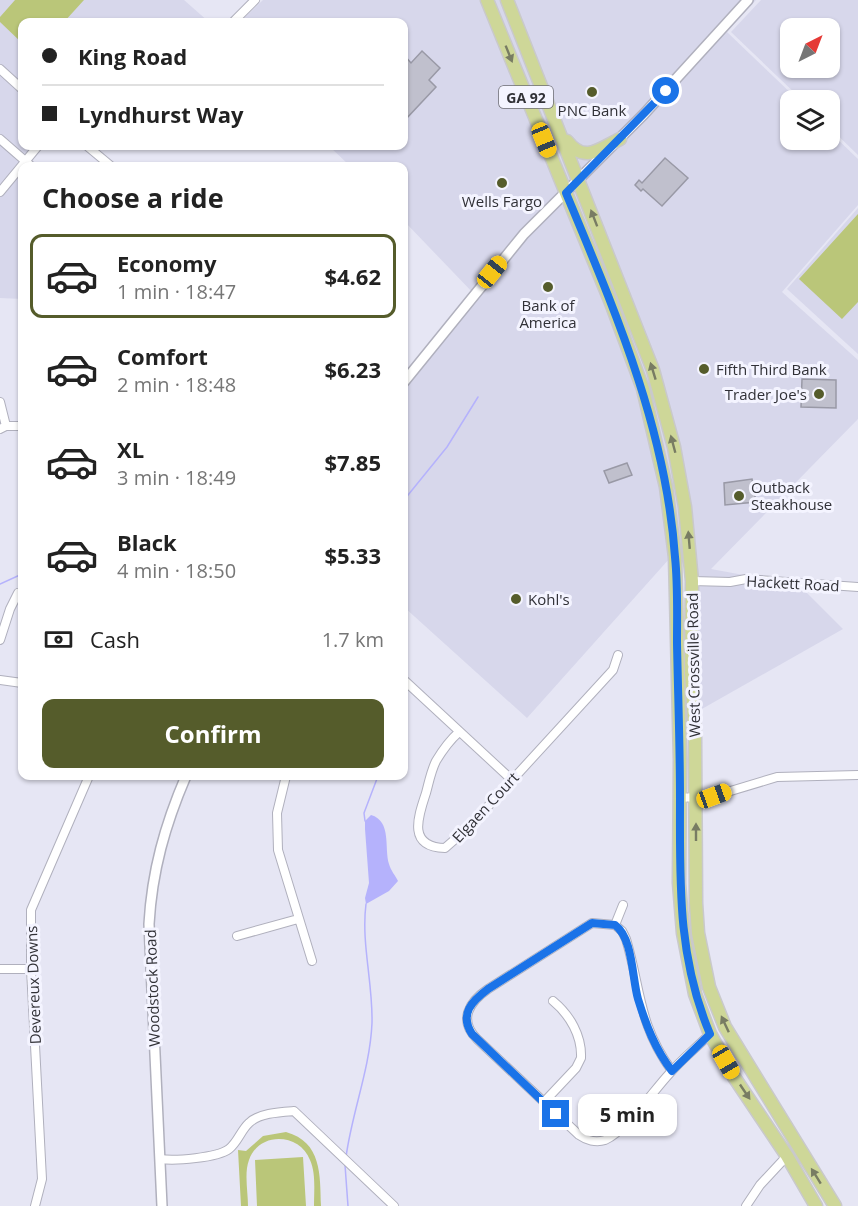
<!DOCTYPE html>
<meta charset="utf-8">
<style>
:root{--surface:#fff;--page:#f6f6f6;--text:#222;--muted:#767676;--line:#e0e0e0;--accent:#555c2b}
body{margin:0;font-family:"Open Sans",sans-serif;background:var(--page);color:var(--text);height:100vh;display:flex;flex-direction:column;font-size:22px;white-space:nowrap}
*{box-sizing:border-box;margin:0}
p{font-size:20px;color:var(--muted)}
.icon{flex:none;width:33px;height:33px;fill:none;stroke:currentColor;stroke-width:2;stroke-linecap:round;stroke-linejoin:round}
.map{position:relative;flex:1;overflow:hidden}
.panel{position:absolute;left:18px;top:162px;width:390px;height:618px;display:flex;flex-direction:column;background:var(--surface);border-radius:12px;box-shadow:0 2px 4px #0004}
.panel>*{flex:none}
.banner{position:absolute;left:18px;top:18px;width:390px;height:132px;border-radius:12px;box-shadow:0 2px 4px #0004;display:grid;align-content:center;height:132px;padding:0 24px;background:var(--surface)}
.needle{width:39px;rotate:42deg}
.tools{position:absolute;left:780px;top:18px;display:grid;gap:12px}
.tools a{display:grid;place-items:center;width:60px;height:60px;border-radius:12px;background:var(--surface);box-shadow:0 2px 4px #0004;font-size:30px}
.end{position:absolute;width:27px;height:27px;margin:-14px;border:8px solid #1a73e8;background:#fff;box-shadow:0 0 0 3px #fff}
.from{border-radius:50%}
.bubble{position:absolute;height:42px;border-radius:12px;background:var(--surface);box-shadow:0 2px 4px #0004;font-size:20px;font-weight:700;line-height:42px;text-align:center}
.car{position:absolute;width:18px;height:36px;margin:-18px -9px;border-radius:8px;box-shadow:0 0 4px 2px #0007;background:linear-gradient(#f5c518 24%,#345 0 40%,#f5c518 0 76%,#345 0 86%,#f5c518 0)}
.banner b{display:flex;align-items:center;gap:21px;height:57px;font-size:22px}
.banner b+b{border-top:2px solid var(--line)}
.banner i{width:15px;height:15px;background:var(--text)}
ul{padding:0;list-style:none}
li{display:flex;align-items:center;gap:18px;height:84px;margin:0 12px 9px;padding:0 12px;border:3px solid transparent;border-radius:12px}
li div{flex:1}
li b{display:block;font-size:22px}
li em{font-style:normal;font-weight:700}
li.selected{border-color:var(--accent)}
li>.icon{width:54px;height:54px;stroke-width:1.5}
h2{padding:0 24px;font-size:27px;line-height:72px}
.pay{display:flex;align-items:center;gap:15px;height:66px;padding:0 24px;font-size:22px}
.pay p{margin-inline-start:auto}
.button{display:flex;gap:12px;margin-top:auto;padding:12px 24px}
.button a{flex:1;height:69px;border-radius:12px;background:var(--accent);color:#fff;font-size:24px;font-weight:700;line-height:69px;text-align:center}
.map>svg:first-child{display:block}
.built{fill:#d7d7eb;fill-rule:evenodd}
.green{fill:#bac679}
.water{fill:#b5b2fc}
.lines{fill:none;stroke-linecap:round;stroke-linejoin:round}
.stream{stroke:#b5b2fc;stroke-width:1.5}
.building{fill:#c0c0cd;stroke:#9999a6;stroke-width:1.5}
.minor-casing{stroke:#b0b0bd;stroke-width:10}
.tertiary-casing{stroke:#b0b0bd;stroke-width:12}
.primary-casing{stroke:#c9c9cb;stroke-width:15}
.minor{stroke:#fff;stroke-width:8}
.tertiary{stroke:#fff;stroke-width:9}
.primary{stroke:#ced798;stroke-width:12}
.oneway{fill:#787c63}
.route{stroke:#1a73e8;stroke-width:8}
.poi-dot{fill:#555c2b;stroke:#f4f4ff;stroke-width:2}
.labels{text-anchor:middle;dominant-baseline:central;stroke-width:6;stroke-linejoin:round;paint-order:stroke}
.shield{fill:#f4f4ff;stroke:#6c6c73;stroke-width:1.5}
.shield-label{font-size:14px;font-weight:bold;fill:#313137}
.poi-label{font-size:15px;fill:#313137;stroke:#f4f4ff}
.street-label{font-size:15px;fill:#313137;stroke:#f4f4ff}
</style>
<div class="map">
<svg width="858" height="1206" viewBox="0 0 858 1206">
<rect width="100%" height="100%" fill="#e6e6f4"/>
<path class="built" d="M0 0H184L209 22H22V146H38L22 166V299L0 298Z
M263 0H756L727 32 798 100H790V140H830V132L858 159V205L782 292 858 360V419L711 569 799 585 843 629 693 714 694 587 678 549 527 718 404 607V388L476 296 404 221V166H350L329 146H404V22H240Z
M761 0H858V155L830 128V100H802L731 32ZM830 28V68H790V28Z
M858 208V354L787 289Z"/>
<path class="green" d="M15 0H84L64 22H22V43L0 22V17Z
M858 214V302L842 319 799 279Z
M286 1132C322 1142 320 1175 321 1206H314C314 1191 316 1173 310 1160 300 1133 259 1131 249 1160 244 1173 248 1192 248 1206H241L238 1150 246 1151 263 1136Z
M303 1157 306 1206H257L255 1160Z"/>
<path class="water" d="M371 815C392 821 384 848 389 864 391 871 395 875 398 881L389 891 366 904 365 898 369 883 365 829V821Z"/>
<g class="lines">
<path class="stream" d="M404 500 447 447 478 397
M0 584 22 574
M365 821 364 813 378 776
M346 1157C352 1112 370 1069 372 1023 373 983 361 943 366 904
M345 1165 348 1206"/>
</g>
<path class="building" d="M422 51 440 68 429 80 436 87 404 121V55L411 63Z
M665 158 688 178 662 206 643 189 641 191 635 185 639 180 642 183Z
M802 379 836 380V408L801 407Z
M627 463 632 475 609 483 604 471Z
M752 479 756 502 725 505 724 483Z"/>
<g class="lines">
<defs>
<path id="minor" d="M233 22 255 0
M0 69 22 89
M0 139 31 166
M87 146 111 166
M0 192 38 146
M0 402 6 426
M0 429 6 426H22
M692 581 730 582 746 579 858 587
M0 640 10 609 18 593
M0 680 22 683
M404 680 512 780
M459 732C450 740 442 751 436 761 431 771 429 782 426 793 418 817 407 847 445 848L469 827 613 670 618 655
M286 776 277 813 278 850 312 961
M679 798 714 796 777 777 858 775
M615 925 623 905
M237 936 298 919
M0 969H31
M672 1071C638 1025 641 989 626 939L622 931 615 925 592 923 488 989C469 1002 458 1020 477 1039L579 1135C586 1140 596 1143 605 1140 627 1130 653 1091 670 1073 682 1059 697 1047 710 1034
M544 1102 576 1068 581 1058C582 1036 570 1015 553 1001
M160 1159C175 1161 217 1158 229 1149 238 1142 241 1130 249 1123 259 1113 280 1112 294 1111L394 1206
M35 1206 42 1179 31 969V910L89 776
M746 1206 760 1185 787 1156"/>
<path id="tertiary" d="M404 382 524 234 644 114 748 0
M162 1206 149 924C152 871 165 825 186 776"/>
<path id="primary" d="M487 0 611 303 643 389 666 487 675 557 680 760 679 883 683 933 695 994 710 1034 734 1077 787 1156 816 1206
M507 0 653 370 674 447 685 507 692 581 691 673 695 736 696 903 698 933 709 987 725 1027 835 1206
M567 141C585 164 599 149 620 139"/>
</defs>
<use href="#minor" class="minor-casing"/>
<use href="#tertiary" class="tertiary-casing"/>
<use href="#primary" class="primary-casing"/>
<use href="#minor" class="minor"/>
<use href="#tertiary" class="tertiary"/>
<use href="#primary" class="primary"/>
</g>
<defs><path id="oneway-solid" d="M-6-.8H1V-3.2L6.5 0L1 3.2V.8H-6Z" transform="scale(1.5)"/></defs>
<g class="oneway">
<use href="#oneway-solid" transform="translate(509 54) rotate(68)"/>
<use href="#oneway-solid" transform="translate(594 218) rotate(-111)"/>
<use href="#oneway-solid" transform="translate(653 371) rotate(-107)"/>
<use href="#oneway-solid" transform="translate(673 444) rotate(-105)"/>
<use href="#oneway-solid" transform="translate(689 540) rotate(-95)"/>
<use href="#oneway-solid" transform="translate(696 832) rotate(-90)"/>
<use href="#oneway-solid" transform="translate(725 1024) rotate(-115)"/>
<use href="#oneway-solid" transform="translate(745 1092) rotate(56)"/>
<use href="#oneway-solid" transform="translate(816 1176) rotate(-122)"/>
</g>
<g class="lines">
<path class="route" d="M556 1114 472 1034C459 1014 472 1001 488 989L592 923 615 925C633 938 632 978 638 999 646 1025 655 1049 672 1071L710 1034C677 956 680 881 680 798 680 746 678 695 677 643 677 614 678 585 675 557 666 428 615 311 566 193L666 91"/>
</g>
<g class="poi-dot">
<circle cx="592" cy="92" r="6"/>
<circle cx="502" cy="183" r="6"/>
<circle cx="548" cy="287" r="6"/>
<circle cx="704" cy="369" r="6"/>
<circle cx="819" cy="394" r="6"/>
<circle cx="739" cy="496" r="6"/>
<circle cx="516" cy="599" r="6"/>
</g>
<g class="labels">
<rect class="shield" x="499" y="86" width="54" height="22" rx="4.5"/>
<g class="shield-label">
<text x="526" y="97">GA 92</text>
</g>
<g class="poi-label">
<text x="592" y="110">PNC Bank</text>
<text x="502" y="201">Wells Fargo</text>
<text x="548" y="305">Bank of<tspan x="548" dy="17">America</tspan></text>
<text x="716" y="369" text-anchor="start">Fifth Third Bank</text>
<text x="807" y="394" text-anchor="end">Trader Joe's</text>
<text x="751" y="487" text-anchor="start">Outback<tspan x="751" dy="17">Steakhouse</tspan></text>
<text x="528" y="599" text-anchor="start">Kohl's</text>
</g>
<g class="street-label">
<text transform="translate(793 583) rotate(3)">Hackett Road</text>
<text transform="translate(693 665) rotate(-91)">West Crossville Road</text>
<text transform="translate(485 807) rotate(-47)">Elgaen Court</text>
<text transform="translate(33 985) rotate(-92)">Devereux Downs</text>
<text transform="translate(152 988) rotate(-92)">Woodstock Road</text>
</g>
</g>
</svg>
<div class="tools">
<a><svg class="needle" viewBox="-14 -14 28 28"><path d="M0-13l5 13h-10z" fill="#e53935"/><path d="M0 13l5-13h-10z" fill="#767676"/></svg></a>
<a><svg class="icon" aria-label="layers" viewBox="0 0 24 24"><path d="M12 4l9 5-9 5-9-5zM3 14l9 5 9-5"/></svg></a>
</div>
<i class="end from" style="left:666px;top:91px"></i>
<i class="end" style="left:556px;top:1114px"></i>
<div class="bubble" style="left:578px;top:1094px;width:99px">5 min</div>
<i class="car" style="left:544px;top:140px;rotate:158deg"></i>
<i class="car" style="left:492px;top:272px;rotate:39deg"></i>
<i class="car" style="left:714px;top:796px;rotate:70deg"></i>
<i class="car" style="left:726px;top:1062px;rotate:150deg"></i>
<div class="banner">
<b><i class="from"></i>King Road</b>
<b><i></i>Lyndhurst Way</b>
</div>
<section class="panel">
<h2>Choose a ride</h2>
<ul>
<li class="selected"><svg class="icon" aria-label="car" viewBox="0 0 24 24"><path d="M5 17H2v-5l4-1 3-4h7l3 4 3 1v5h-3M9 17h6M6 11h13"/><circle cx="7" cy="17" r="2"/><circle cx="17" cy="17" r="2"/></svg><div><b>Economy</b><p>1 min · 18:47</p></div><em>$4.62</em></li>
<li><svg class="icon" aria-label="car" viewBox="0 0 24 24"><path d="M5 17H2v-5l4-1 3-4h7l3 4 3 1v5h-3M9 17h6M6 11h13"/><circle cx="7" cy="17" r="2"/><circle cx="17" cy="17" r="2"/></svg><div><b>Comfort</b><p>2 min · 18:48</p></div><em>$6.23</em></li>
<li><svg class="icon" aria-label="car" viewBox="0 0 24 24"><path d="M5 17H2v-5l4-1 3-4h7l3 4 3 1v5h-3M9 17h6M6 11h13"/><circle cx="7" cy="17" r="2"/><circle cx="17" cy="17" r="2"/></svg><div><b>XL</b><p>3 min · 18:49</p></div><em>$7.85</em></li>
<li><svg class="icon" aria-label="car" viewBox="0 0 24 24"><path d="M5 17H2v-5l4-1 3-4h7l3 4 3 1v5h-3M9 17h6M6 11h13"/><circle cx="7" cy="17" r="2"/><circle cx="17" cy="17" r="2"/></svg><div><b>Black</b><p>4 min · 18:50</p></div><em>$5.33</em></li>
</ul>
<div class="pay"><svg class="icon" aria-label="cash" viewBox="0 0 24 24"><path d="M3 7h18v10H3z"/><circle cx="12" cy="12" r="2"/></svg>Cash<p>1.7 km</p></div>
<div class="button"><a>Confirm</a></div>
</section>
</div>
